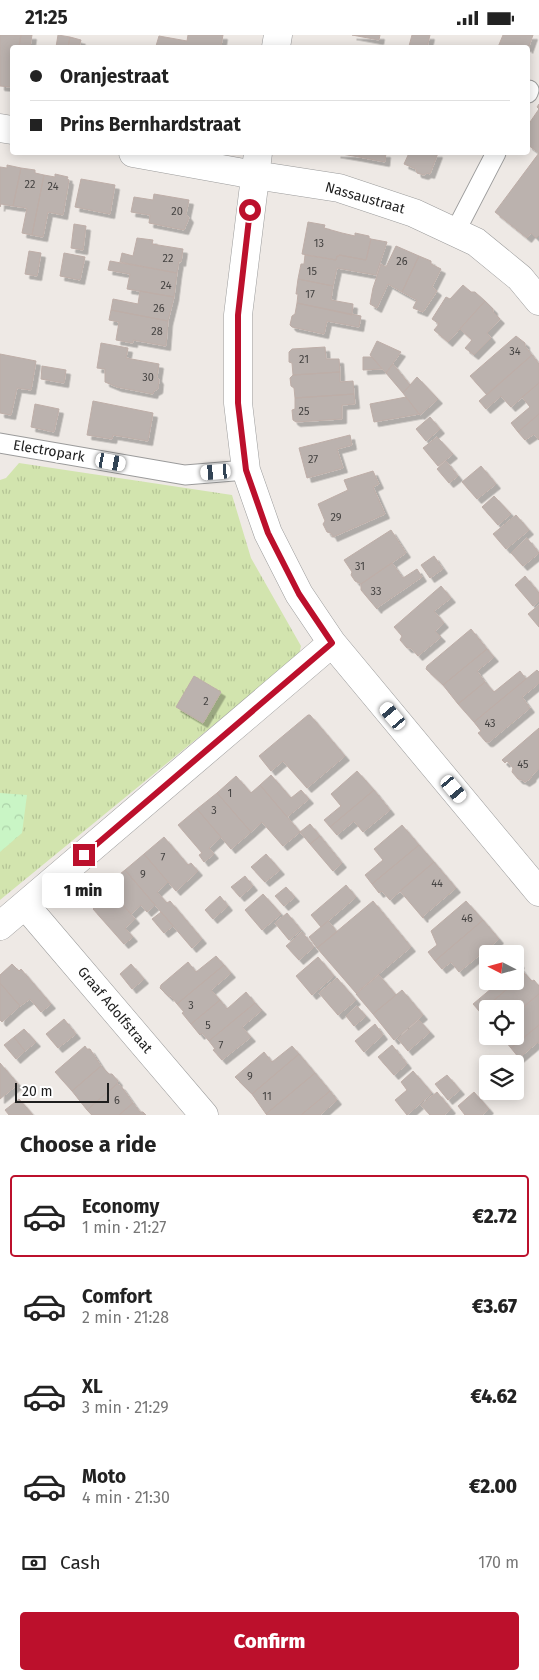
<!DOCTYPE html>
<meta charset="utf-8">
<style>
:root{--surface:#fff;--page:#f6f6f6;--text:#222;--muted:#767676;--line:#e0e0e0;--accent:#bc102c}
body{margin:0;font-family:"Fira Sans",sans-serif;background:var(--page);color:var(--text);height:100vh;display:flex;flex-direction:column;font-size:19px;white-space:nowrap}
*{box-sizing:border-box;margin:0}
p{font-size:16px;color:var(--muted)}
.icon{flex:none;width:28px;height:28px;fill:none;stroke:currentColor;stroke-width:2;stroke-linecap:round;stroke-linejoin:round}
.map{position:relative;height:1080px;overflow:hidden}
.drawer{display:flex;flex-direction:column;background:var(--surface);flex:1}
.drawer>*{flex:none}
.hud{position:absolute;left:10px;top:10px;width:520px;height:110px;border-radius:5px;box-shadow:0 2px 12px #0003;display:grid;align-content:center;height:110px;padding:0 20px;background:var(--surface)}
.needle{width:32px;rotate:276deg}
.tools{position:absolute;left:479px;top:910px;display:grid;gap:10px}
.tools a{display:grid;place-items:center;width:45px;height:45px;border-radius:5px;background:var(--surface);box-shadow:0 2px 12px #0003;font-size:25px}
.scale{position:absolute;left:15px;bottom:12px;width:94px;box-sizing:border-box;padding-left:5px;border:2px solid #1e1e1e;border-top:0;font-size:14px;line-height:18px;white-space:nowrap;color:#1e1e1e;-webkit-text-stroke:4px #fff;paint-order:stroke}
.end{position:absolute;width:22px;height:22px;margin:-11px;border:6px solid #bc102c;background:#fff;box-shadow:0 0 0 2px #fff}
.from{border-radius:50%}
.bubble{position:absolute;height:35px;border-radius:5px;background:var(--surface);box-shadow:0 2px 12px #0003;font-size:16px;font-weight:800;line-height:35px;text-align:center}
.car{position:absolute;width:15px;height:30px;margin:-15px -8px;border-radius:6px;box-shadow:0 0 4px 1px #0007;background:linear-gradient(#fff 24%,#345 0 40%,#fff 0 76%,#345 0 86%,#fff 0)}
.hud b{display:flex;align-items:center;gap:18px;height:48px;font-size:19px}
.hud b+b{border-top:1px solid var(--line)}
.hud i{width:12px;height:12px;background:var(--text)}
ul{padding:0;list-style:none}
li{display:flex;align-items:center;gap:15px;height:82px;margin:0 10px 8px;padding:0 10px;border:2px solid transparent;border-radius:5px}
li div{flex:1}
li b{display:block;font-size:19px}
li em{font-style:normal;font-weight:800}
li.selected{border-color:var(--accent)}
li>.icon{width:45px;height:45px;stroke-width:1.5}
h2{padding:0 20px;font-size:22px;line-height:60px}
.pay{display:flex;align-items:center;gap:12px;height:55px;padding:0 20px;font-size:19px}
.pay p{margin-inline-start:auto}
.button{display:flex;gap:10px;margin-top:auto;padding:10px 20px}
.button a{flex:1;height:58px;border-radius:5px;background:var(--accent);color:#fff;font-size:20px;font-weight:800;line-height:58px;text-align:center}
.status{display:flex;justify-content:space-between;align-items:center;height:35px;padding:0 25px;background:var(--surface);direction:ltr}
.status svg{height:14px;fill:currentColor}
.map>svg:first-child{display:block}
.grass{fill:url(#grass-tufts)}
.park{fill:url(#park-crowns)}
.building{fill:#bbb2ae;stroke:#beaea8;filter:url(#shadow)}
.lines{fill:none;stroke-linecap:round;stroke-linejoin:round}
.lane-casing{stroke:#9b9b9b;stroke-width:21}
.street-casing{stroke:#9b9b9b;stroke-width:29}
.lane{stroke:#fff;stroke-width:19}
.street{stroke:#fff;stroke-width:28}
.route{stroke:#bc102c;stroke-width:6}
.labels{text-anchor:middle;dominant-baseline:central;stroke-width:5;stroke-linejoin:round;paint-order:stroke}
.number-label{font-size:11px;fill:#454342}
.street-label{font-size:14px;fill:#1e1e1e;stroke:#fff}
</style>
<div class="status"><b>21:25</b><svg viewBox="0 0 49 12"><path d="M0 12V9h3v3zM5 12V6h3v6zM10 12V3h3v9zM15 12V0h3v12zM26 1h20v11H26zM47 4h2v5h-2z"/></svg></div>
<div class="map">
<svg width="539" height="1080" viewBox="0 0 539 1080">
<defs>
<pattern id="grass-tufts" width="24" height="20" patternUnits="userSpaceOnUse" patternTransform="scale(1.25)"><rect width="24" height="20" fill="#d2e4ae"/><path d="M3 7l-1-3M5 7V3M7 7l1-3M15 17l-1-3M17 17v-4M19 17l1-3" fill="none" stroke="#b4c395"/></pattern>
<pattern id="park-crowns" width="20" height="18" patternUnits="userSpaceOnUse" patternTransform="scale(1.25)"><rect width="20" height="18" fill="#c9f5c5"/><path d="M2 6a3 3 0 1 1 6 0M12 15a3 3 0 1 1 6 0" fill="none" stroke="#acd2a9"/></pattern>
<filter id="shadow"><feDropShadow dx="4.5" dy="4.5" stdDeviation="0" flood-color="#0004"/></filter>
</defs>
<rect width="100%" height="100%" fill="#eee9e5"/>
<path class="grass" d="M19 428 232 460 251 523 301 611 299 620 0 865V445L6 443Z"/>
<path class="park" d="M0 758 27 760 22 798 0 817Z"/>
<path class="building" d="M0 0H21L19 12H12L11 52 0 51Z
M21 0H32L30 12H19Z
M58 0 70 2 68 12H56Z
M188 0H223L221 11 219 12H165L156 11 159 1 187 6Z
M352 0H380L379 5Z
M412 0H430L427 12 409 11Z
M503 0H533L528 14V12H498Z
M70 2 81 5 79 12H68Z
M539 69V200L536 203 531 198 527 203 495 177 539 118 528 110V90L539 74 537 72Z
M336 118H360L359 122Z
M360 118H386L385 127 359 122Z
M409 118H438L430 139 427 138 424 140 417 138 416 134 404 129Z
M7 130 21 133 13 171 1 169 0 172V132L7 133Z
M21 133 35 135V138L44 140 32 200 22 198 27 173 13 171Z
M55 139 68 142 67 144 69 145 63 180 48 177 43 202 32 200 44 140 55 142Z
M81 144 115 150 110 179 75 172Z
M154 159 189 165 186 179 189 183 184 195 149 188 150 180 131 177 134 162 153 165Z
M308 187 325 190 324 193 342 198 355 201V198L369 201V203L371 204 366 225 339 220V221H337L336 225 302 219Z
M74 189 86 191 83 215 71 213Z
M137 203 153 205 152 209 183 214 181 227 179 226 177 238 120 227 122 218 133 221Z
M371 204 387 207 376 240 337 233 333 251 298 244 301 229H304L305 220 336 225 337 221H339V220L366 225Z
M396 211 419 221 402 257 388 249 377 273 370 269 373 253 381 229 386 232Z
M29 216 41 218 37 241 25 239Z
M64 218 85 222 80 245 60 241Z
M419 221 431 226V229L441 234 432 252 437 256 423 277 413 273 417 265 402 257Z
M110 226 177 238 174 262 127 254 130 239 108 235Z
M298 244 333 251 331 265 353 269 352 280 297 268 298 259H296Z
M463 250 471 257H475L485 266 448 307 434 295 439 289 432 284 446 262 450 264Z
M140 256 174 262 168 286 111 275 113 264 138 269Z
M485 266 493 274V277L500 284 487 298 491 303 474 320 465 313 472 305 460 294Z
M297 268 361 281 359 292 327 286 324 299 292 292 290 290 292 281 295 279Z
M111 275 168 286 166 311 133 305V308L116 305 119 287 109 285Z
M516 301 525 308V311L532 320 487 360 470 341Z
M377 306 401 317 386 338 370 320Z
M101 308 128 313 126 323 159 329 157 342 159 345 158 354 154 356 153 359 117 352 105 347V334L97 333Z
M325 312 326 324H339L340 337 293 340 292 328 289 327V317L292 314Z
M0 319 36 326 31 355 17 353 11 380 0 378Z
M532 320 539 329V348L511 372 501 361 486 374 479 366Z
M363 322H372L382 334 363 335Z
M393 329 410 350 403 358 386 338Z
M42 331 66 335 64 348 41 344Z
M340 337V347L353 346 354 359 295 363 294 353 291 351 290 343 293 340Z
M417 342 438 364 420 380 403 358Z
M539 348V379L518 397 511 388 530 372 522 362Z
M354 359 355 369 342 370V384L296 387 293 385 292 375 295 374V363Z
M406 362 419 379 374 387 370 369Z
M93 366 153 378 148 406 113 400 112 404 87 400Z
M35 369 59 374 54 397 31 392Z
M539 379V405L534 399 525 405 518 397Z
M430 382 440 394 426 406 416 394Z
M350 400 352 410 337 414 343 433 307 443 299 413Z
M437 402 453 419 438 431 423 413Z
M446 426 458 441 449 448 437 434Z
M481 431 496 449 477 464 462 447Z
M373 436 379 449 373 452 385 479 333 502 331 498 327 497 323 489 325 486 318 469 348 455 344 445Z
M494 461 511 479 498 490 482 472Z
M516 480 529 495 506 514 493 499Z
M391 495 406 518 361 549 355 546 351 540 352 537 344 525Z
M527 503 539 518 523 531 511 518Z
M434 521 443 534 430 543 421 530Z
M392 528 403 543 417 534 422 542 378 572 377 574 361 555V549Z
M525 541 539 558V566L533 571 515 550Z
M441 551 451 563 434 576 444 588 435 596 441 602 418 621 411 613H407L400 605 402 601 394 592Z
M539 570V592L528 579Z
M471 594 487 614 443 650 426 634 427 631Z
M487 614 494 622 477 636 485 647 458 669 443 650Z
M537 635 539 637V648L522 662 530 673 489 707H486L478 698 481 696 474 687Z
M520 636 526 644 474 687 458 669 485 647 494 657Z
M194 641 221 657 203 688 176 672Z
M308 680H310L345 721 307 753 283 726 271 736 259 721Z
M539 693V734L532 740 531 743 525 747 522 745 518 744 512 737 513 733 507 726 505 728 502 725Z
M357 736 374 755 330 792 324 785 341 771 331 759Z
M271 740 291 763 301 755 309 764 287 782 260 750Z
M236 741 251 758 260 750 300 797 283 811 262 787 251 797 217 758Z
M374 755 390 775 363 797 354 786 337 800 330 792Z
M217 758 251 797 231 814 197 774Z
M197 774 221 802 209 813 214 819 204 827 199 820 202 818 178 790Z
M310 789 320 801 310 809 300 797Z
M402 790 419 810 372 849 365 840 383 825 374 814Z
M320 801 342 828 333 836 310 809Z
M164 802 188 830 191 828 198 836 176 856 144 819Z
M419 810 434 827 390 865 382 856 379 858 372 849Z
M144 819 168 847 157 857 167 868 170 866 202 904 192 913 125 835Z
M266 819 280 835 265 847 251 832Z
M434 827 456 853 423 881 424 882 423 883 400 856Z
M125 835 155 870 147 877 141 870 131 879 106 850Z
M245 841 253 851 240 862 231 852Z
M106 850 135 884 125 893 133 902 124 909 93 874 96 871 90 864Z
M346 850 356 862 321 892 311 880Z
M286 852 295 862 284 871 275 861Z
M263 859 281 879 262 895 245 875Z
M220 861 228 871 213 884 205 875Z
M373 866 411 912 356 958 317 913Z
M466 866 483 885 435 926 428 917 437 910 431 896Z
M161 877 173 891 164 898 152 884Z
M287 878 301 895 289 905 275 888Z
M483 885 499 904 459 937 451 927 442 934 435 926Z
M328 886 337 897 317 913 309 902Z
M302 897 314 912 299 925 286 911Z
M216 921 224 930 177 969 170 960 169 962 160 953 161 950 188 927 196 937Z
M318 922 334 941 312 960 296 941Z
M515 923 520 929 518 930 525 939 480 977 473 969 492 953 483 942 488 938V946H515Z
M12 929 19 936 21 934 51 969 41 977 30 964 20 971 0 948V940Z
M131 929 144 944 132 954 120 939Z
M224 930 231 938 211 955 220 965 191 989 182 978 184 977 177 969Z
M525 939 532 946 534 945 539 951V959L515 979V974H510L507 970 503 974H488V986L480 977Z
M379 940 396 960 373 979 356 959Z
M337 943 356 965 338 980 319 958Z
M0 948 20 971 2 987 0 985Z
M402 955 423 980 394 1005 373 979Z
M246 957 255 968 209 1006 202 998 200 1000 191 989 220 965 227 974Z
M539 959V990L511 1013 505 1006 510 1001H515V997L523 989 515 979Z
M255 968 262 975 242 992 251 1002 222 1025 213 1015 215 1014 209 1006Z
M357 971 366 981 354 991 346 981Z
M64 984 76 999 58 1013 46 999Z
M419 985 430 997 408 1016 398 1004Z
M375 989 383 1000 364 1017 355 1006Z
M539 990V1009L538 1007 519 1023 511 1013Z
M24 994 36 1007 25 1016 14 1002Z
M14 1002 25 1016 16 1024 4 1010Z
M392 1010 407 1029 394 1040 378 1022Z
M85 1011 87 1014H90L101 1031 72 1056 55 1037Z
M292 1011 299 1019 252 1059 235 1042 264 1017 272 1027Z
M299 1019 315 1038 266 1079 252 1059Z
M0 1028 18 1049 0 1064Z
M101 1031 109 1039H112L118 1046 117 1049 87 1075 72 1056Z
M413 1036 432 1058 407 1080 395 1065 407 1055 401 1047Z
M315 1038 330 1056 301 1080H267L266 1079Z
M447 1040 460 1055 448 1065 435 1049Z
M117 1049 121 1051 133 1068 119 1080H92L87 1075Z
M330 1056 337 1065 320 1080H301Z
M437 1057 451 1074 444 1080H430L421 1070Z
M474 1057 489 1074 482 1080H465L458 1071Z
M19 1064 33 1080H9L5 1075Z
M133 1068 140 1077H143L146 1080H119Z"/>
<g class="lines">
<defs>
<path id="lane" d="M528 58 529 55
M455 197 496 118
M0 408 185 440 246 435"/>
<path id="street" d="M276 12 278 0
M0 93 12 95
M133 118 255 140 339 153 414 178 476 207 520 243 539 266
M258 118 238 280V368L246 435 268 498 299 559 332 608 539 857
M25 870 204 1080
M0 891 332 608"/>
</defs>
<use href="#lane" class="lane-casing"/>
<use href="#street" class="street-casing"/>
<use href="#lane" class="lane"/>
<use href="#street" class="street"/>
</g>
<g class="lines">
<path class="route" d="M84 820 332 608 299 559 268 498 246 435 238 368V280L250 175"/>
</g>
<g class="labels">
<g class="number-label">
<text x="30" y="149">22</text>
<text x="53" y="151">24</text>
<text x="177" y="176">20</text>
<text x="319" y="208">13</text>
<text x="168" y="223">22</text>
<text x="402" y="226">26</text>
<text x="312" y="236">15</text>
<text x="166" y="250">24</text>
<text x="310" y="259">17</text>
<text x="159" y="273">26</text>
<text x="157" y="296">28</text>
<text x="515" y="316">34</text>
<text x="304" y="324">21</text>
<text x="148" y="342">30</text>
<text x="304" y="376">25</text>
<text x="313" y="424">27</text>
<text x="336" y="482">29</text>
<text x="360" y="531">31</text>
<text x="376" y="556">33</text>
<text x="206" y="666">2</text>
<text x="490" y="688">43</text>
<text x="523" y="729">45</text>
<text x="230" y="758">1</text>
<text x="214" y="775">3</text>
<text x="163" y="822">7</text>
<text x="143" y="839">9</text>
<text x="437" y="848">44</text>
<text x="467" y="883">46</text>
<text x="191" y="970">3</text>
<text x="208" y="990">5</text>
<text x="221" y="1010">7</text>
<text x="250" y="1041">9</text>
<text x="267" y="1061">11</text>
<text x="117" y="1065">6</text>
</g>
<g class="street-label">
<text transform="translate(365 163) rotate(16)">Nassaustraat</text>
<text transform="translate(49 416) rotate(10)">Electropark</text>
<text transform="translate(115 975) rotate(50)">Graaf Adolfstraat</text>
</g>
</g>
</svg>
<div class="tools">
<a><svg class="needle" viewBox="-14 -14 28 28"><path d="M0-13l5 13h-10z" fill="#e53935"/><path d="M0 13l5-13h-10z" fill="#767676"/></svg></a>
<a><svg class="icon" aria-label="locate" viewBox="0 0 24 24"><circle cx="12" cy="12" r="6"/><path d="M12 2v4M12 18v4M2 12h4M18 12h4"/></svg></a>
<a><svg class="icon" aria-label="layers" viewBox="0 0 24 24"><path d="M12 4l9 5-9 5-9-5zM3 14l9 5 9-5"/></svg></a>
</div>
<div class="scale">20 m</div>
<i class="end from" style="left:250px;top:175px"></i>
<i class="end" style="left:84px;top:820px"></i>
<div class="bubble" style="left:42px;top:838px;width:82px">1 min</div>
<i class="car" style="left:111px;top:427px;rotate:100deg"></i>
<i class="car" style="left:216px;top:437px;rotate:266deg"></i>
<i class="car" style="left:393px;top:681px;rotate:320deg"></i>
<i class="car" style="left:454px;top:754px;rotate:140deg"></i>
<div class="hud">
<b><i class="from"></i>Oranjestraat</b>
<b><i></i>Prins Bernhardstraat</b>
</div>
</div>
<section class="drawer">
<h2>Choose a ride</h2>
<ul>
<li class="selected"><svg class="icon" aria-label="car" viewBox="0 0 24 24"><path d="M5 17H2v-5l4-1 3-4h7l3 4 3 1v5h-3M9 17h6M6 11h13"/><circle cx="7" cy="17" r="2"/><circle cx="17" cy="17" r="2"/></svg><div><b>Economy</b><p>1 min · 21:27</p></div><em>€2.72</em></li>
<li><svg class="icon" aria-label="car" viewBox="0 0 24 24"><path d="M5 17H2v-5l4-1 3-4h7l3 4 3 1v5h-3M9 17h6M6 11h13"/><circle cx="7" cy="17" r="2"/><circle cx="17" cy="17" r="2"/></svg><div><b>Comfort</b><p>2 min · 21:28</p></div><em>€3.67</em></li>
<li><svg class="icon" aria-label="car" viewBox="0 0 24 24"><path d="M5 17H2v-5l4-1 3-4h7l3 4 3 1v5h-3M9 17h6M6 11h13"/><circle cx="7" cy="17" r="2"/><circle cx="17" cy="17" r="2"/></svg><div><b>XL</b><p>3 min · 21:29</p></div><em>€4.62</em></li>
<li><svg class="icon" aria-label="car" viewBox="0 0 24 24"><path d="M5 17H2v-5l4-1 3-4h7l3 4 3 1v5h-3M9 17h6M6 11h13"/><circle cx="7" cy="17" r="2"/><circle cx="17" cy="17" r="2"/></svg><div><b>Moto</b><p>4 min · 21:30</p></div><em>€2.00</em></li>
</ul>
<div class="pay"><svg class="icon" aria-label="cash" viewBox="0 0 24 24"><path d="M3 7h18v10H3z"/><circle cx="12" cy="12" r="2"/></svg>Cash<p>170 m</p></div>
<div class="button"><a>Confirm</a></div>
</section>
